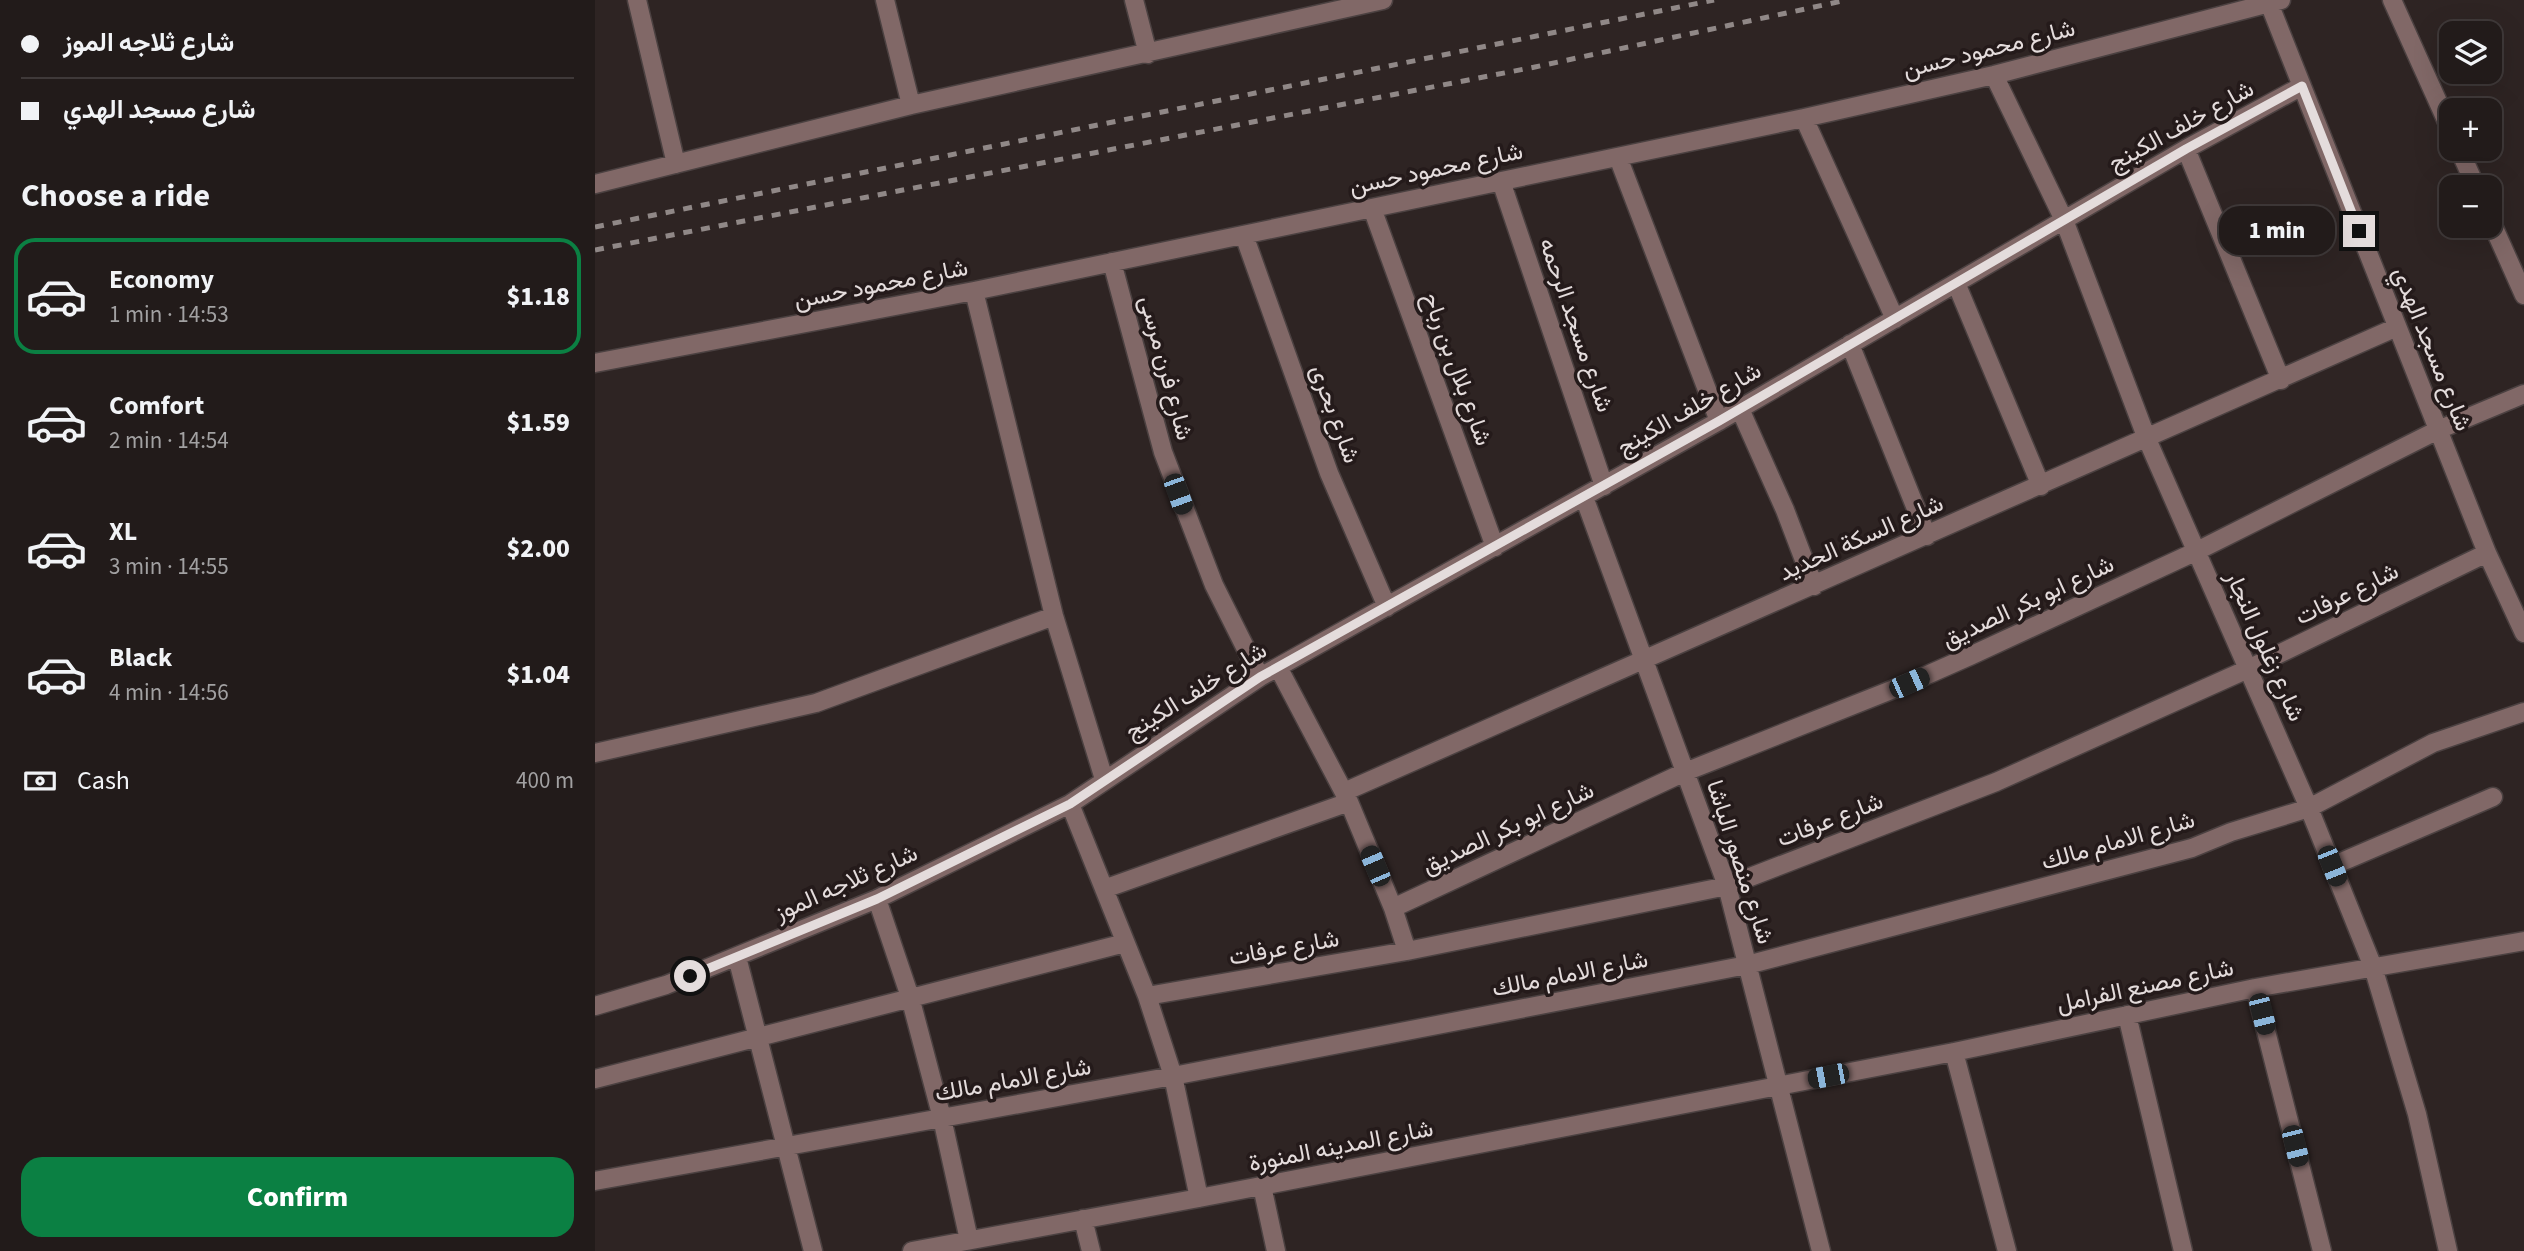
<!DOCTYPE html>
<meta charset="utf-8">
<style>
:root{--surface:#221b1a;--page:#2a2423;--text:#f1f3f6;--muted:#a2a1a2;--line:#3f3939;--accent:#0b8043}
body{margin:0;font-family:"Source Sans 3",Vazirmatn,sans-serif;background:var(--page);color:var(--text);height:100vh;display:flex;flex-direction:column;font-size:26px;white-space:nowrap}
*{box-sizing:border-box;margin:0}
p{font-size:23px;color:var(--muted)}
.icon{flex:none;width:38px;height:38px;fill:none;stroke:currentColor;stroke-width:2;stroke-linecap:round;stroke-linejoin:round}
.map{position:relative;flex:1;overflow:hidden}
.details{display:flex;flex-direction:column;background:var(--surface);width:595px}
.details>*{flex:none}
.guide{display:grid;align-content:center;height:154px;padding:0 21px;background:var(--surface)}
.buttons{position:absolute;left:1844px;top:21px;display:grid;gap:14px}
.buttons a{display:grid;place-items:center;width:63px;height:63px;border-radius:14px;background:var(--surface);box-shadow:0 7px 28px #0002,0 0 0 2px var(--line);font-size:35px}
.end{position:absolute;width:32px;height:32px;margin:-16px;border:9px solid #e4dcdc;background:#111;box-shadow:0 0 0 4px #111}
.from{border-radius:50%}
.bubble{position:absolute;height:49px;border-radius:21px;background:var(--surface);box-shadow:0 7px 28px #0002,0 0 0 2px var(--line);font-size:23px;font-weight:800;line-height:49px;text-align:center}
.car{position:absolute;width:21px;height:42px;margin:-21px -10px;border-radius:9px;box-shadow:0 0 5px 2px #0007;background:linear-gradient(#222 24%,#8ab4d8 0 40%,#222 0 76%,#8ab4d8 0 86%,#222 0)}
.guide b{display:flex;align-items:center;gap:24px;height:66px;font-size:26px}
.guide b+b{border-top:2px solid var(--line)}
.guide i{width:18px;height:18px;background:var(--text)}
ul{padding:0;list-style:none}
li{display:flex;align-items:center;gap:21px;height:116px;margin:0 14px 10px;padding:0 7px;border:4px solid transparent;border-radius:21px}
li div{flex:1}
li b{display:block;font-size:26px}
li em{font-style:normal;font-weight:800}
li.active{border-color:var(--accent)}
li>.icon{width:63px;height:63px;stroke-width:1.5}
h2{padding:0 21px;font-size:32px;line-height:84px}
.pay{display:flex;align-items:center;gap:18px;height:77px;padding:0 21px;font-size:26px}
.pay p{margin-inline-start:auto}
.button{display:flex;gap:14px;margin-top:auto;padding:14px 21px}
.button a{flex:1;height:80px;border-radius:21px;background:var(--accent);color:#fff;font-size:28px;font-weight:800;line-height:80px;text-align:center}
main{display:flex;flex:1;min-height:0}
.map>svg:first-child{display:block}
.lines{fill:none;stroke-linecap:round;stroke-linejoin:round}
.minor-casing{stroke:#4b4141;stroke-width:21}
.minor{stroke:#816867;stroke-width:18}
.rail{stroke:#908887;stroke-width:5;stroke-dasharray:9 9;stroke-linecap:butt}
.route{stroke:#e4dcdc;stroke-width:9}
.labels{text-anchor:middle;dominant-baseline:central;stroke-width:7;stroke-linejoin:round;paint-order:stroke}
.street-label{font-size:24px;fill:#e4dcdc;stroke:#241a1a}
</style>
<main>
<section class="details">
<div class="guide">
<b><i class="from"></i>شارع ثلاجه الموز</b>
<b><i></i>شارع مسجد الهدي</b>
</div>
<h2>Choose a ride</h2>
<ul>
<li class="active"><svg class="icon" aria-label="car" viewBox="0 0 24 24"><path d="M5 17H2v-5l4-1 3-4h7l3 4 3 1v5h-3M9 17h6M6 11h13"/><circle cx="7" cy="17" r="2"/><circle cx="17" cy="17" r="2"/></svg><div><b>Economy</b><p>1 min · 14:53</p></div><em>$1.18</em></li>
<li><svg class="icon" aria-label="car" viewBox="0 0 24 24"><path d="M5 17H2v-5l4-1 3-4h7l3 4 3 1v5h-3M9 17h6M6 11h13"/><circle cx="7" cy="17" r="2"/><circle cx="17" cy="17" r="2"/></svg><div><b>Comfort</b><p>2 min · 14:54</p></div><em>$1.59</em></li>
<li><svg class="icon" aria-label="car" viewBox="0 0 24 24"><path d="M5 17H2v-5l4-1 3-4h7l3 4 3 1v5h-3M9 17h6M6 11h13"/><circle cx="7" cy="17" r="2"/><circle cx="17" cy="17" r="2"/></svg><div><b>XL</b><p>3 min · 14:55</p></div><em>$2.00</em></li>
<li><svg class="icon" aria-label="car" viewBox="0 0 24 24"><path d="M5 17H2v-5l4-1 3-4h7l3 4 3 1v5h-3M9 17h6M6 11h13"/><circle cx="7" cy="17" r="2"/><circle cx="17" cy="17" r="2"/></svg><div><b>Black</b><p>4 min · 14:56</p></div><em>$1.04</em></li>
</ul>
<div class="pay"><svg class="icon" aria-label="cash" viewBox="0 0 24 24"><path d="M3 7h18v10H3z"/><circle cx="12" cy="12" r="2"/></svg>Cash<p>400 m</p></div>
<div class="button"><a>Confirm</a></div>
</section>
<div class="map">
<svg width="1929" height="1251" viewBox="0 0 1929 1251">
<rect width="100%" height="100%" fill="#2e2423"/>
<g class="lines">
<defs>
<path id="minor" d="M42 0 81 164
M290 0 316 105
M539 0 553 54
M1797 0 1857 133
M1674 3 1892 553 1929 633
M1399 75 1469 220 1552 439 1714 808 1778 967 1822 1114 1853 1251
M1209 118 1300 319
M1591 149 1686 380
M1864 149 1881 187
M1023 157 1124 421
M906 181 1009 486
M0 184 316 105 788 0
M777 208 900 547
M1895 219 1929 295
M649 235 734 473 792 607
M517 262 568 452 619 585 665 677
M1361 283 1446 486
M379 291 459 616 509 779
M1255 344 1332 536
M0 363 379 291 1209 118 1399 75 1686 0
M1145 409 1190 510 1219 586
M989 497 1132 886 1226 1251
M683 667 754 802 798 908 812 951
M0 753 221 703 459 616
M749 792 1802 327
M475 804 552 996 578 1076 604 1198
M1737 866 1898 797
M509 889 754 802
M282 899 315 997 347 1118 374 1240
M798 908 1090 772 1314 683 1375 656 1602 551 1843 430 1929 394
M142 957 218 1251
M1660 988 1727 1251
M552 996 812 951 1132 886 1401 782 1653 669 1892 553
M0 1006 71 985 282 899 475 804 665 677 1124 421 1591 149 1707 86
M1532 1015 1588 1251
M1359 1052 1412 1251
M0 1079 530 943
M0 1181 578 1076 1152 965 1597 848 1636 832 1714 808 1838 743 1929 712
M667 1186 681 1251
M488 1219 496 1251
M317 1251 604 1198 1359 1052 1660 988 1929 941"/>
</defs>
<use href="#minor" class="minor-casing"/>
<use href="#minor" class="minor"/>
<path class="rail" d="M0 227 1119 0
M0 250 940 67 1252 0"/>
</g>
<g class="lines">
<path class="route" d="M95 976 282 899 475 804 665 677 1124 421 1591 149 1707 86 1764 231"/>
</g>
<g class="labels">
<g class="street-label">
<text transform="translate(1394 49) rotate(-14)">شارع محمود حسن</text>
<text transform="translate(1586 126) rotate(-29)">شارع خلف الكينج</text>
<text transform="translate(841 169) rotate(-12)">شارع محمود حسن</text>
<text transform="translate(286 284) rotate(-11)">شارع محمود حسن</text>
<text transform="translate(981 325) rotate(71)">شارع مسجد الرحمه</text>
<text transform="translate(1837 349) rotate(68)">شارع مسجد الهدي</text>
<text transform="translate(571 368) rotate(75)">شارع فرن مرسى</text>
<text transform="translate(862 369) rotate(70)">شارع بلال بن رباح</text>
<text transform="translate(1094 409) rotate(-30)">شارع خلف الكينج</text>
<text transform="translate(740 414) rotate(70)">شارع بحرى</text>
<text transform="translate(1266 538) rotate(-24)">شارع السكة الحديد</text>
<text transform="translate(1752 594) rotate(-26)">شارع عرفات</text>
<text transform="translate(1433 602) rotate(-25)">شارع ابو بكر الصديق</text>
<text transform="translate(1670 646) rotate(66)">شارع زغلول النجار</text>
<text transform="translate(601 691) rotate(-32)">شارع خلف الكينج</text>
<text transform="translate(1235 820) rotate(-21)">شارع عرفات</text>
<text transform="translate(913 828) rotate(-25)">شارع ابو بكر الصديق</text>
<text transform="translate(1523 841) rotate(-16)">شارع الامام مالك</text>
<text transform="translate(1145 862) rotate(72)">شارع منصور الباشا</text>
<text transform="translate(251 883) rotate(-24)">شارع ثلاجه الموز</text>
<text transform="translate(689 948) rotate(-10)">شارع عرفات</text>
<text transform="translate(975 974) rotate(-11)">شارع الامام مالك</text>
<text transform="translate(1550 986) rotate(-12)">شارع مصنع الفرامل</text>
<text transform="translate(418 1080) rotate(-10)">شارع الامام مالك</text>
<text transform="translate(746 1146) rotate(-11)">شارع المدينه المنورة</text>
</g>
</g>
</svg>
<div class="buttons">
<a><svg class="icon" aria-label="layers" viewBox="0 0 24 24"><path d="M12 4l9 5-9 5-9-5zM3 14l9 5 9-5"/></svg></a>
<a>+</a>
<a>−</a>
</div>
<i class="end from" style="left:95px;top:976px"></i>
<i class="end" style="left:1764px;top:231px"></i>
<div class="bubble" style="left:1624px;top:206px;width:116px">1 min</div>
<i class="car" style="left:583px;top:494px;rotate:160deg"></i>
<i class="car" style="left:1314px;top:683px;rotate:66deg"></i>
<i class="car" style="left:780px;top:866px;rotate:337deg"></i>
<i class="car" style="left:1737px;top:866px;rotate:158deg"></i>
<i class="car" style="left:1667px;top:1014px;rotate:166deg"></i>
<i class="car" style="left:1233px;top:1076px;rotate:259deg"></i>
<i class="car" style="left:1700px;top:1146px;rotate:166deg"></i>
</div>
</main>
